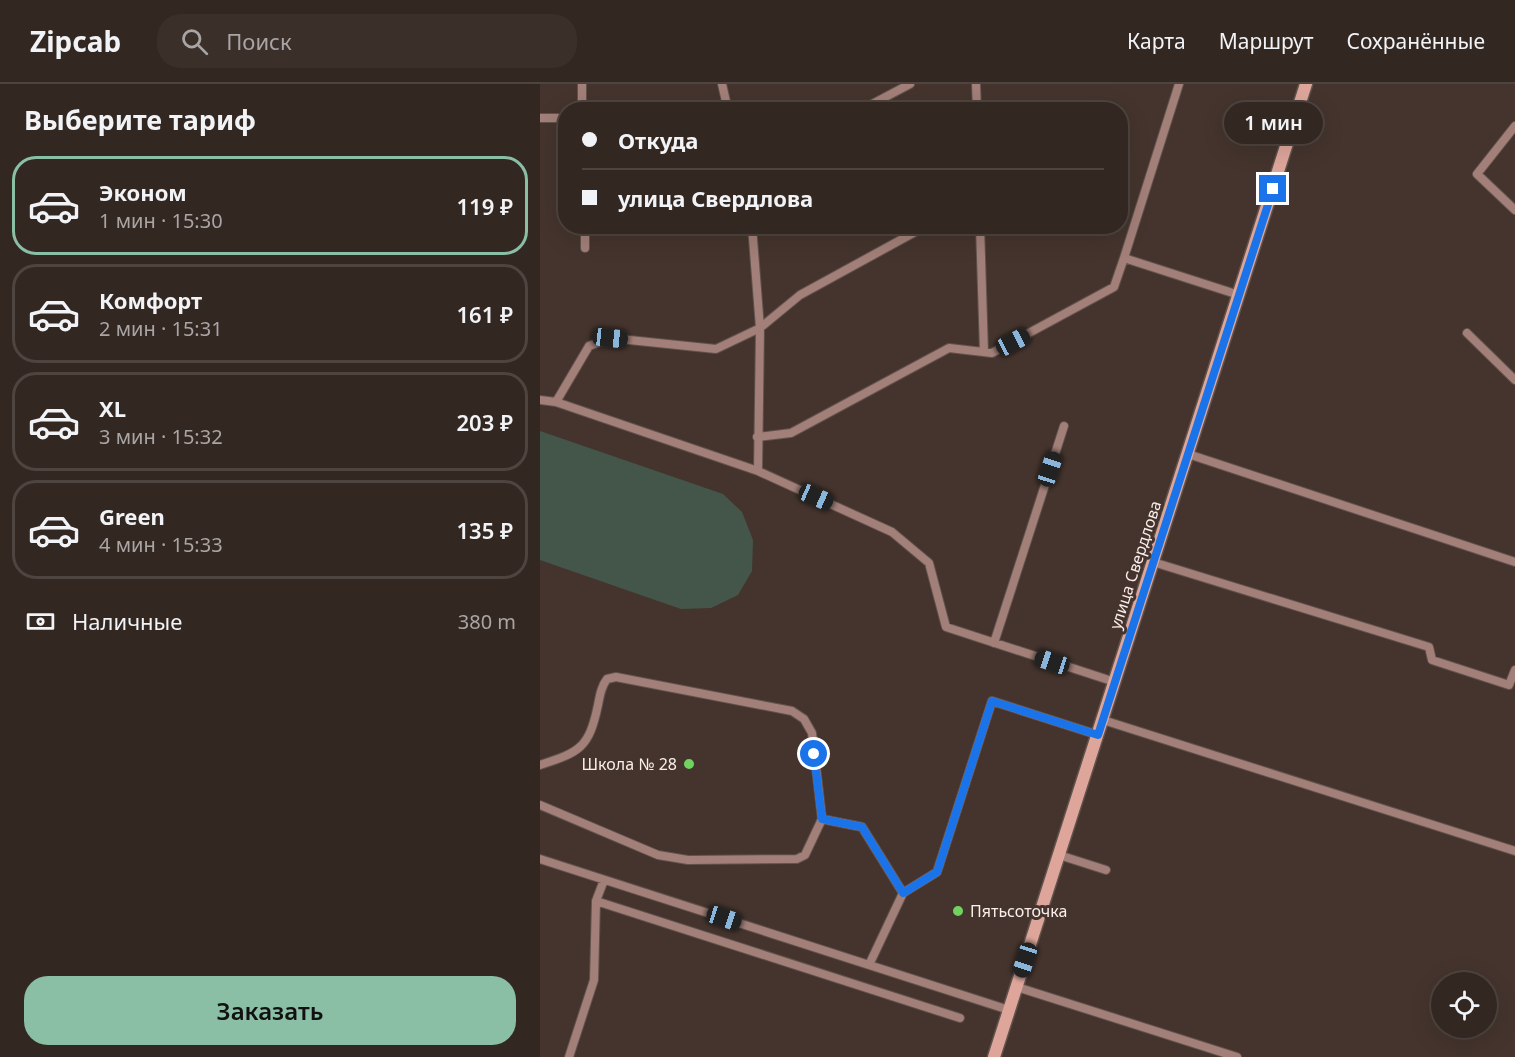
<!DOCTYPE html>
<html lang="ru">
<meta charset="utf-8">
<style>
:root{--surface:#332722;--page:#3b2f2a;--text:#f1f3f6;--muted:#a9a5a5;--line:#4e4440;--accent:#8abfa5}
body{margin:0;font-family:"Noto Sans",sans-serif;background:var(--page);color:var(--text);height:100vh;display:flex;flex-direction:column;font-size:22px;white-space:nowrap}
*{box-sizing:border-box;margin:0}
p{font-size:20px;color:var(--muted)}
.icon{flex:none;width:33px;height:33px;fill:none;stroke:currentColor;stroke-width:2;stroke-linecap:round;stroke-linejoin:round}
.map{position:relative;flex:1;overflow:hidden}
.sheet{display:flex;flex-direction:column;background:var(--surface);width:540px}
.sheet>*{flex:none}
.banner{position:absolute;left:18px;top:18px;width:570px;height:132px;border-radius:24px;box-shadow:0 6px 24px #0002,0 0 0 2px var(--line);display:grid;align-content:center;height:132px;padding:0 24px;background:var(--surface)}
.buttons{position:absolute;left:891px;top:888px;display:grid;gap:12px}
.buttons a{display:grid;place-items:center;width:66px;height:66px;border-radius:50%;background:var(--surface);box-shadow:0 6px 24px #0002,0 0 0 2px var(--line);font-size:30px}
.end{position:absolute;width:27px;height:27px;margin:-14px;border:8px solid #1a73e8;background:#fff;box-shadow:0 0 0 3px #fff}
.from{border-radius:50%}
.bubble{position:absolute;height:42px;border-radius:21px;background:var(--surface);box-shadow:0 6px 24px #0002,0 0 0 2px var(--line);font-size:20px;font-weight:600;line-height:42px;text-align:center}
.car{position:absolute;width:18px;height:36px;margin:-18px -9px;border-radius:8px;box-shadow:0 0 4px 2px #0007;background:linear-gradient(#222 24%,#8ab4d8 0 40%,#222 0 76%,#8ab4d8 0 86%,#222 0)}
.banner b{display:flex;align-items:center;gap:21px;height:57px;font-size:22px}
.banner b+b{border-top:2px solid var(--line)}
.banner i{width:15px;height:15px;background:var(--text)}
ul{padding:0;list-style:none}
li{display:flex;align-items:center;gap:18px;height:99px;margin:0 12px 9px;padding:0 12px;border:3px solid var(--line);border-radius:24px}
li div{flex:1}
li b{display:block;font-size:22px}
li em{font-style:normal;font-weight:600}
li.active{border-color:var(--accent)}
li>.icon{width:54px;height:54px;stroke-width:1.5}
h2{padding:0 24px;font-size:27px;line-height:72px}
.pay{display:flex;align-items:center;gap:15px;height:66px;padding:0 24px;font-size:22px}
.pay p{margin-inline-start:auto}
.primary-button{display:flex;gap:12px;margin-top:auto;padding:12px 24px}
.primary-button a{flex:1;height:69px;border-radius:24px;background:var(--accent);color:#111;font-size:24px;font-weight:600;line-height:69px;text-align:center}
header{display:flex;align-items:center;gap:36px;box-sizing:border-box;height:84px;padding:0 30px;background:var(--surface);border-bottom:2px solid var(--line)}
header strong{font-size:28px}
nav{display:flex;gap:33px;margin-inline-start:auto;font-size:21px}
.search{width:420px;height:54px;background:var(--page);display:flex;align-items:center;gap:15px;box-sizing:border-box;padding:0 21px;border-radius:24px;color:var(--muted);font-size:22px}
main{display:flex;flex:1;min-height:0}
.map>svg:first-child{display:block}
.green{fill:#44564a}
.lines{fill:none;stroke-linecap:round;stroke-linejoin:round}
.service-casing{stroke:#61524b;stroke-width:10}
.secondary-casing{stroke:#61524b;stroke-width:15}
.service{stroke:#a27f78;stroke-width:8}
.secondary{stroke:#dea69b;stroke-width:12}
.route{stroke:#1a73e8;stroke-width:8}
.poi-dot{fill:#70d35f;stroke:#44342d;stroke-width:2}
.labels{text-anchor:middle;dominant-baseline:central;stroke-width:6;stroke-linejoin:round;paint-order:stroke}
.street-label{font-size:16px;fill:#faefeb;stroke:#44342d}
.poi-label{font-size:16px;fill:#faefeb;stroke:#44342d;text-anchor:end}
</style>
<header>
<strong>Zipcab</strong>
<div class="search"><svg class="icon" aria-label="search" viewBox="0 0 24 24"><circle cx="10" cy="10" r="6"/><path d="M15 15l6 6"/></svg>Поиск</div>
<nav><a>Карта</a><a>Маршрут</a><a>Сохранённые</a></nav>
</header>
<main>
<section class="sheet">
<h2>Выберите тариф</h2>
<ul>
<li class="active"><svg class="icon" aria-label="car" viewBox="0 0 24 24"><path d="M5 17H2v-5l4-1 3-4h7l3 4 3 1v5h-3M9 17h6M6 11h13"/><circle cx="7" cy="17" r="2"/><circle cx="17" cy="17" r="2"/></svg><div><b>Эконом</b><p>1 мин · 15:30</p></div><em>119 ₽</em></li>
<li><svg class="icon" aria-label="car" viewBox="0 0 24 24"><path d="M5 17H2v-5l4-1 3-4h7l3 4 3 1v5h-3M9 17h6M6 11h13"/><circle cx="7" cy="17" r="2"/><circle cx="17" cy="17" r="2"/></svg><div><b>Комфорт</b><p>2 мин · 15:31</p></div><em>161 ₽</em></li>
<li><svg class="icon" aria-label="car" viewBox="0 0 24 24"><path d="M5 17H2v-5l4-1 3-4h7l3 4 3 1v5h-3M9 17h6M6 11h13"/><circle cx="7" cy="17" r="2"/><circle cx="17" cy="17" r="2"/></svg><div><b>XL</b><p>3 мин · 15:32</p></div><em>203 ₽</em></li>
<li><svg class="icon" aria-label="car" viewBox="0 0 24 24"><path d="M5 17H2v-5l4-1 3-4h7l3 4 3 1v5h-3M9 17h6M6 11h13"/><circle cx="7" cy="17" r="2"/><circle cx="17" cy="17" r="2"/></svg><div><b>Green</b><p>4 мин · 15:33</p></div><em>135 ₽</em></li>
</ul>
<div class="pay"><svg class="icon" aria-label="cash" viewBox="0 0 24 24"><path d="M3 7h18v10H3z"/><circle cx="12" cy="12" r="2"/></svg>Наличные<p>380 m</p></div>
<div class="primary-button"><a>Заказать</a></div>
</section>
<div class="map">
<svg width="975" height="973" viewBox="0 0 975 973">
<rect width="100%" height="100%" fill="#44342d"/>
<path class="green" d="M0 347 183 410 202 428 213 456 212 487 198 511 171 524 141 525 0 476Z"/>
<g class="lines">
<defs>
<path id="service" d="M42 0V26
M182 0 188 26
M436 0 437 26
M639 0 584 174 699 211
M321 26 370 0
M0 34H26
M975 42 937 90 975 126
M45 142V164
M212 142 220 244 218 387
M440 142 444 268
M927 249 975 296
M0 316 16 318 218 387 352 448 389 479 406 543 575 598
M16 318 49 262 70 254 176 265 220 244 260 211 386 142
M217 353 251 349 409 264 452 269 574 203 584 174
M648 370 975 478
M613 478 889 563 892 576 969 601 975 586
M454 559 524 342
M563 636 975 767
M0 681C40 668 49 664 58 621 60 611 61 603 67 595L76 593 252 627 264 635 272 649 282 735
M0 721 118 771 148 776 257 775 265 771 282 735 322 743 363 809
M519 771 566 786
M0 775 469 926
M64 796 56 817 420 934
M329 881 363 809 397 788 452 617 558 651
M477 903 697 973
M29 973 54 896 56 817"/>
<path id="secondary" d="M454 973 766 0"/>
</defs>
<use href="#service" class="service-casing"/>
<use href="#secondary" class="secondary-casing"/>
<use href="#service" class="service"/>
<use href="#secondary" class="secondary"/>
</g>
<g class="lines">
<path class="route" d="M274 670 282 735 322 743 363 809 397 788 452 617 558 651 733 105"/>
</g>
<g class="poi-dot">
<circle cx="149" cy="680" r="6"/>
<circle cx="418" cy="827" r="6"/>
</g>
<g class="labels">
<g class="street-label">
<text transform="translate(595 481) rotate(-72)">улица Свердлова</text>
</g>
<g class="poi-label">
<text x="137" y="680">Школа № 28</text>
<text x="430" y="827" text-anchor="start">Пятьсоточка</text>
</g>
</g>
</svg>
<div class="buttons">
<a><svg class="icon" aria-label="locate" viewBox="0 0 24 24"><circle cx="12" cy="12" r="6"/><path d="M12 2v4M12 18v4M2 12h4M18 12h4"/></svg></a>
</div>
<i class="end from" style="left:274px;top:670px"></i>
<i class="end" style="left:733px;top:105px"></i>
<div class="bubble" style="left:684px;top:18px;width:99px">1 мин</div>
<i class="car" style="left:70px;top:254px;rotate:96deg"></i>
<i class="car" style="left:473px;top:258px;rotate:62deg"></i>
<i class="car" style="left:510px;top:385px;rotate:18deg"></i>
<i class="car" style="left:276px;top:413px;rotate:114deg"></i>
<i class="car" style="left:512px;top:578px;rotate:288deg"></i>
<i class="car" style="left:184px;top:834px;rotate:108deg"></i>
<i class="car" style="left:485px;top:876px;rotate:198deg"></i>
<div class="banner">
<b><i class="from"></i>Откуда</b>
<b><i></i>улица Свердлова</b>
</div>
</div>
</main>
